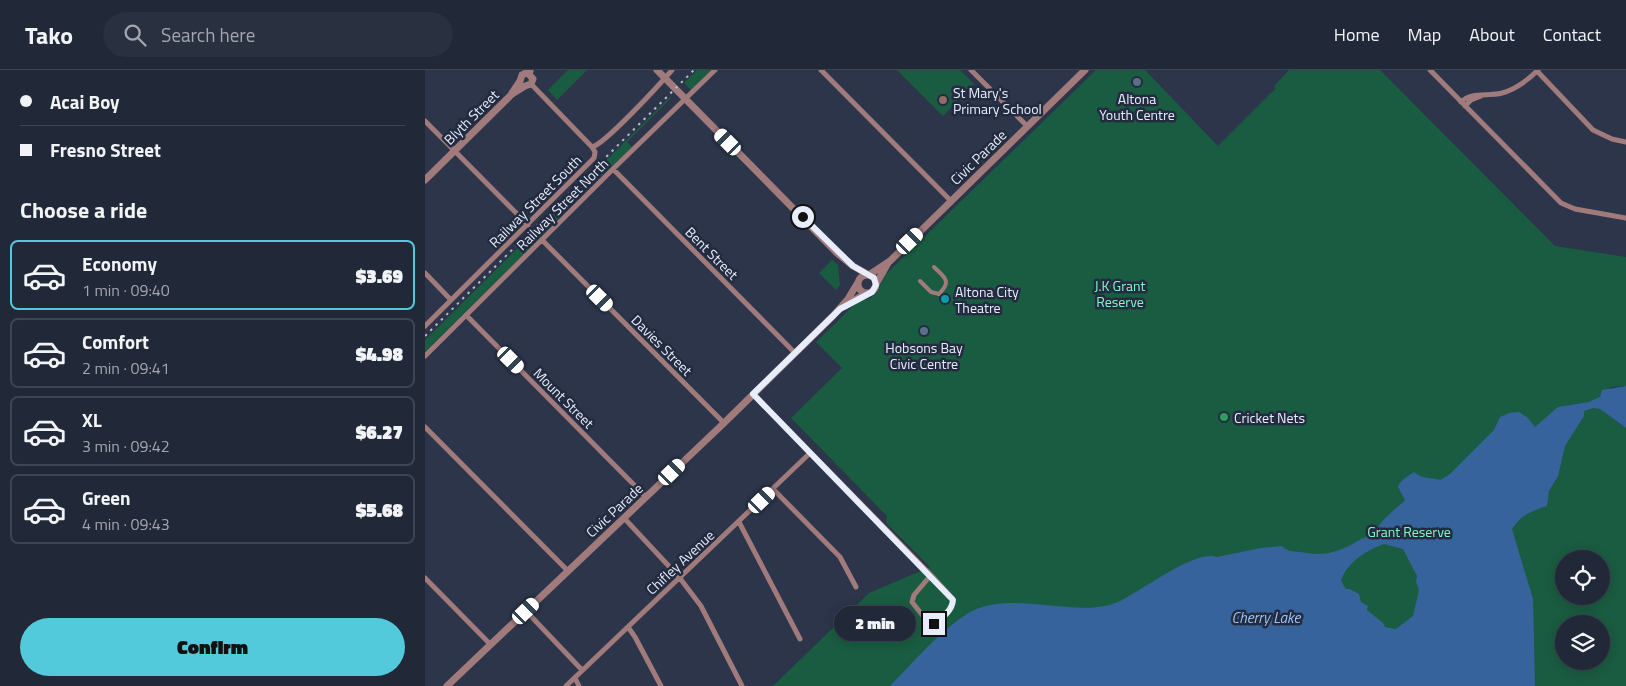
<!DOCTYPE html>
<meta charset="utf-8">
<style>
:root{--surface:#212838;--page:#293040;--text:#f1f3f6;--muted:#a2a6ae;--line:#3e4453;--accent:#53cadc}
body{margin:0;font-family:"Titillium Web",sans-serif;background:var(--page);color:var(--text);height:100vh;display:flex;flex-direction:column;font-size:19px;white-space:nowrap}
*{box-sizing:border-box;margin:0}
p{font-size:16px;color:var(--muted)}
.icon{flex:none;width:28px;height:28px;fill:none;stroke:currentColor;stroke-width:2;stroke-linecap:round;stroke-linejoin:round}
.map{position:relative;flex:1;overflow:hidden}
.details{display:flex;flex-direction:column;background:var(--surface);width:425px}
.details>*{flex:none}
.guide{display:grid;align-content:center;height:110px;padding:0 20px;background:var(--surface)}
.buttons{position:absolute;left:1130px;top:480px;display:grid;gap:10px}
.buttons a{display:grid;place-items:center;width:55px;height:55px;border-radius:50%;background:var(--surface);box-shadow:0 2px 12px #0003,0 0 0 1px var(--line);font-size:25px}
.end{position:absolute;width:22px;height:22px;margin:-11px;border:6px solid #e7edfb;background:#111;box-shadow:0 0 0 2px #111}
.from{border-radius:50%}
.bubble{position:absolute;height:35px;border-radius:18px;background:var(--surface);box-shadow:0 2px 12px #0003,0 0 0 1px var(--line);font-size:16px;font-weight:800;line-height:35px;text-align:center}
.car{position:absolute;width:15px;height:30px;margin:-15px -8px;border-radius:6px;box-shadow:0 0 4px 1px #0007;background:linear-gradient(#fff 24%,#345 0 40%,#fff 0 76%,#345 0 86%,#fff 0)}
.guide b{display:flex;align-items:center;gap:18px;height:48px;font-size:19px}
.guide b+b{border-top:1px solid var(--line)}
.guide i{width:12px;height:12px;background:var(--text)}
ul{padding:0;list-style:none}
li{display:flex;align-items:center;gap:15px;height:70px;margin:0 10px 8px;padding:0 10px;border:2px solid var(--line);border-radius:8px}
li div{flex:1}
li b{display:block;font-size:19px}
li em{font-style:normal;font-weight:800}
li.active{border-color:var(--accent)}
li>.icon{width:45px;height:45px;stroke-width:1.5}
h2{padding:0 20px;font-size:22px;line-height:60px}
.primary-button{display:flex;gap:10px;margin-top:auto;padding:10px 20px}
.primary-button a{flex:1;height:58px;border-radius:30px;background:var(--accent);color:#111;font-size:20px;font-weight:800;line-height:58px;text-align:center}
header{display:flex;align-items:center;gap:30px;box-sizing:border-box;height:70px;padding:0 25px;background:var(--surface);border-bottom:1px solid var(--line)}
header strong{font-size:24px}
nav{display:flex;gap:28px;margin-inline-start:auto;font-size:18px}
.search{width:350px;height:45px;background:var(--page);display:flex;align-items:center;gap:12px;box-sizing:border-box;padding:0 18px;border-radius:28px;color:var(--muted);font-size:19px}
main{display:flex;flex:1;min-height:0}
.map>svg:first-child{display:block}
.green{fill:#1a5c41;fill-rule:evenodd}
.water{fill:#36639c;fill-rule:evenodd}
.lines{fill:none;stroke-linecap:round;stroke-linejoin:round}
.pedestrian{stroke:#a17b7c;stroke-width:4}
.minor{stroke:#a17b7c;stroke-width:5}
.tertiary{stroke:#a17b7c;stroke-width:7}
.rail{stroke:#b4bbcb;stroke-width:2;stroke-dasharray:2.5 5;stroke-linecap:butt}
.route{stroke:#e7edfb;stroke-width:6}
.service-dot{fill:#5c6f8a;stroke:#222b3f;stroke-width:2}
.education-dot{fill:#8d6e63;stroke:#222b3f;stroke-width:2}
.culture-dot{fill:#0f9aa8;stroke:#222b3f;stroke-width:2}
.leisure-dot{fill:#2e9e5b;stroke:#222b3f;stroke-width:2}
.labels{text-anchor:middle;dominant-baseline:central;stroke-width:5;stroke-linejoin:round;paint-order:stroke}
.poi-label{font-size:14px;fill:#e7edfb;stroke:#222b3f;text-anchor:start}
.street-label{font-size:14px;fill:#e7edfb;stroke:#222b3f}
.park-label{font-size:14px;fill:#80f8c0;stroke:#222b3f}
.water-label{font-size:15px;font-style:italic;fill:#9fc5f6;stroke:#222b3f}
</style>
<header>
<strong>Tako</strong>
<div class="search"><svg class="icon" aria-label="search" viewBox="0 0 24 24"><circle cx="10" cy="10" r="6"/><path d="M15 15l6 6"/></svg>Search here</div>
<nav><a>Home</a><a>Map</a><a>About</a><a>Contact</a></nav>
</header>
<main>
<section class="details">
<div class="guide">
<b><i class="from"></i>Acai Boy</b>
<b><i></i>Fresno Street</b>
</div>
<h2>Choose a ride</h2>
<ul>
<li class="active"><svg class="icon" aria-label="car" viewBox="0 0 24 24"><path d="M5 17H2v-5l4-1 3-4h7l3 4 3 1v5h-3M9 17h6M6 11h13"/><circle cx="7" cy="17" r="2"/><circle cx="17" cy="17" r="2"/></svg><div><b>Economy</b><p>1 min · 09:40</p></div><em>$3.69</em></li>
<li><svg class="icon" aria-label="car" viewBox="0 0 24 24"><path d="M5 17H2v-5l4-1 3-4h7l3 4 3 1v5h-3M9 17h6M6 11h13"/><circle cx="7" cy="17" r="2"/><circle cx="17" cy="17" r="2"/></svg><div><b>Comfort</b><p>2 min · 09:41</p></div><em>$4.98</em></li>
<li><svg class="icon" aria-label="car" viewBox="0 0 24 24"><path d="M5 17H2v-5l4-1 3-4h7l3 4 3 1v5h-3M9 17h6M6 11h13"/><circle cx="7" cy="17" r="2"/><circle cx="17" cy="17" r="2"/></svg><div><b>XL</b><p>3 min · 09:42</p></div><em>$6.27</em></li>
<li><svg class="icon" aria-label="car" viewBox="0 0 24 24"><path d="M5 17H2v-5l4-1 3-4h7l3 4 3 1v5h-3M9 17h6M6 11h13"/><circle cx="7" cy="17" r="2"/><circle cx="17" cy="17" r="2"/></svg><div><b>Green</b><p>4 min · 09:43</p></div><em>$5.68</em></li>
</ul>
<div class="primary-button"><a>Confirm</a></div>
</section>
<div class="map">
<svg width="1201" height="616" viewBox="0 0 1201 616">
<rect width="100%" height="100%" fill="#2c354a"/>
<path class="green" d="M143 0H162L132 30 123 20Z
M272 0H286L266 20 259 13Z
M472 0H535L549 14 518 46Z
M671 0H720L793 76 851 18 849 16 864 0H955L1130 176 1201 187V316L1187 317 1180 320 1179 342 1201 358V616H348L444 523 505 497 461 453 462 446 455 439 366 348 417 298 391 272 432 232 446 228 453 221 460 205ZM1139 489H1176V526H1139ZM1139 554H1176V591H1139Z
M245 27 246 28 202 72 207 77 148 133 118 165 0 282V270Z
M407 190 413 195 415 215 411 220 394 203Z"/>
<path class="water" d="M1201 316V358L1175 339 1168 338 1159 341V346L1140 376 1133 406 1124 421 1122 436C1105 442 1097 444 1087 459L1108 529 1110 616H465C487 594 528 545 557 537 598 524 655 548 693 532 715 522 770 479 792 487L836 478 857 476C863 482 867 481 875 482 897 486 906 484 926 475 931 472 935 469 940 468L943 462 953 458C957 448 973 438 980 430L973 417C975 410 983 406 989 402 1000 410 1004 407 1015 410L1025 404 1069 360 1075 347 1084 343 1094 342 1103 348 1110 357 1133 337 1164 332 1175 327 1177 320ZM959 474 978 479 992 506 991 512 994 520 988 546 971 559 960 557 958 553 942 540 943 536 936 532 934 524 925 519H921L916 511C921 493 942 480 959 474Z"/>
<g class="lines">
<path class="pedestrian" d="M495 211 506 222 514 224C527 211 520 208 509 197"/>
<path class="minor" d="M396 0 526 131
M546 0 602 56
M1005 0 1136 133 1150 139 1201 148
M1112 1 1168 60 1187 69 1201 72
M1036 32C1047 21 1062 27 1077 23 1091 19 1103 10 1113 0
M1040 36 1046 30 1056 26
M0 51 103 155
M167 77C180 74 235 14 247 0
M188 99 370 283
M117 170 299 353
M0 203 26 230
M41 245 221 427
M0 256 169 88 170 82 167 77 106 14
M0 286 188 99 290 0
M328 324 506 505 528 529C527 541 518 547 509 554L502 551 487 532 489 525 506 505
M0 357 143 501
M348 419 415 487 431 517
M199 448 254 507 276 536 317 616
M314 452 375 569
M0 508 66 575
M101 541 157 600
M203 557 210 567 236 616
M150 608 154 616
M141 616 385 383"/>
<path class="tertiary" d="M232 0 412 183 428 196 442 204
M87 23 95 11 97 5 105 1
M0 110 87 24 100 16 106 14 108 9 103 3
M433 214a9 9 0 1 1 18 0a9 9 0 1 1-18 0Z
M444 205 465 191 660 0
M451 214 463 193
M420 236 441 223
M22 616 299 353 408 246 423 229 432 214"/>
<path class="rail" d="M0 266 269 0"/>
</g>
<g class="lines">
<path class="route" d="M378 147 428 196 449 208 451 215 447 222 415 239 328 324 528 530C527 541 518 547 509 554"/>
</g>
<g class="service-dot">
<circle cx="712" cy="12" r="5"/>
<circle cx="499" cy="261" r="5"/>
</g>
<circle class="education-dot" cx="518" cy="30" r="5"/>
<circle class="culture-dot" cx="520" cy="229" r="5"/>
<circle class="leisure-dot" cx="799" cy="347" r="5"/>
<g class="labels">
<g class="poi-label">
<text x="528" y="22">St Mary's<tspan x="528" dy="16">Primary School</tspan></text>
<text x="712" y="28" text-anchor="middle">Altona<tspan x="712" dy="16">Youth Centre</tspan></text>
<text x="530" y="221">Altona City<tspan x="530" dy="16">Theatre</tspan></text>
<text x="499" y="277" text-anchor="middle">Hobsons Bay<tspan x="499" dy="16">Civic Centre</tspan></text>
<text x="809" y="347">Cricket Nets</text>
</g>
<g class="street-label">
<text transform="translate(46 47) rotate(-45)">Blyth Street</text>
<text transform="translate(553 87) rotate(-44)">Civic Parade</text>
<text transform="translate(110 131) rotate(-45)">Railway Street South</text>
<text transform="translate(137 134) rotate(-45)">Railway Street North</text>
<text transform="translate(287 183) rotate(45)">Bent Street</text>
<text transform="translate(237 275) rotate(45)">Davies Street</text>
<text transform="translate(139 328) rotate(45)">Mount Street</text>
<text transform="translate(189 440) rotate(-43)">Civic Parade</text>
<text transform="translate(255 492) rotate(-43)">Chifley Avenue</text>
</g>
<g class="park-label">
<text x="695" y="215">J.K Grant<tspan x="695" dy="16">Reserve</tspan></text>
<text x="984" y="461">Grant Reserve</text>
</g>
<g class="water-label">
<text x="841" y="547">Cherry Lake</text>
</g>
</g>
</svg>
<div class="buttons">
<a><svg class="icon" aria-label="locate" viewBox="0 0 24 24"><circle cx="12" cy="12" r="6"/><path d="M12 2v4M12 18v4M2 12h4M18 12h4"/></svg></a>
<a><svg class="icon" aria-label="layers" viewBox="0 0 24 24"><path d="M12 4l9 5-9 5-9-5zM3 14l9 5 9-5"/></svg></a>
</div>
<i class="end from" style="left:378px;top:147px"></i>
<i class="end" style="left:509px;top:554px"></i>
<div class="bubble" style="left:409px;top:536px;width:82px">2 min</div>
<i class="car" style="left:303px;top:72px;rotate:315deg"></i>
<i class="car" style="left:485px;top:171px;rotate:46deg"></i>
<i class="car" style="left:175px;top:228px;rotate:135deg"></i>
<i class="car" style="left:86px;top:290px;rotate:135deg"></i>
<i class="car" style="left:247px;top:402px;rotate:46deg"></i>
<i class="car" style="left:337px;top:430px;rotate:46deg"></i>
<i class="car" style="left:101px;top:541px;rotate:46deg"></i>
</div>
</main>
